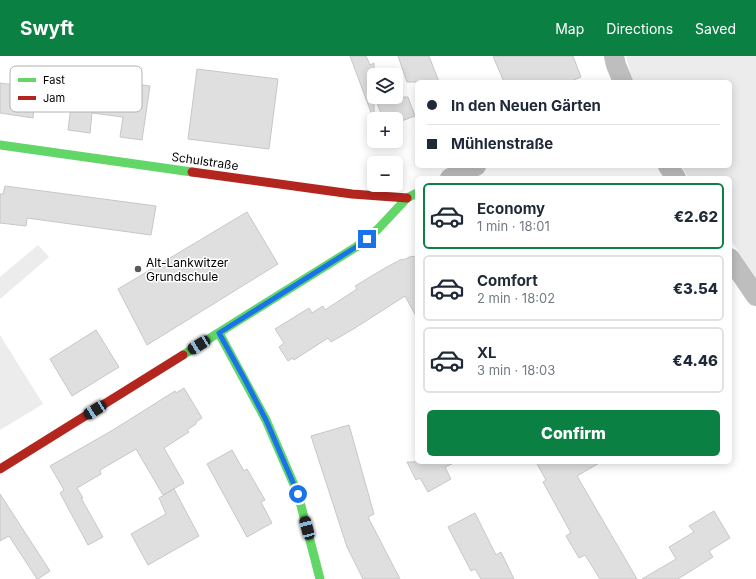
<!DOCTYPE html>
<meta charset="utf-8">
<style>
:root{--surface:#fff;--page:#f6f6f7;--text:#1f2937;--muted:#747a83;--line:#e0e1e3;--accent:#0b8043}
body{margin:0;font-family:Inter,sans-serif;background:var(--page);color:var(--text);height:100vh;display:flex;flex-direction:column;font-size:15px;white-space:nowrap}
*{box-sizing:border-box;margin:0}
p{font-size:13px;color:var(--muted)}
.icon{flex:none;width:22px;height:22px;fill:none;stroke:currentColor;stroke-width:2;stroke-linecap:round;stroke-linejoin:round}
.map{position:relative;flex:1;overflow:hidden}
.sheet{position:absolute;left:415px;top:120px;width:317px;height:288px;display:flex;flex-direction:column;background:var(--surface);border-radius:6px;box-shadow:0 2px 10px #0003}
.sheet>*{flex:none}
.hud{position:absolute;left:415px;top:24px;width:317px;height:88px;border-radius:6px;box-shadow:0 2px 10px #0003;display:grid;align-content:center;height:88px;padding:0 12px;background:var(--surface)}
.fabs{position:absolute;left:367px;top:12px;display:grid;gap:8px}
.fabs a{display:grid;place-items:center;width:36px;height:36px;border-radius:6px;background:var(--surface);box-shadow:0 2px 10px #0003;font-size:20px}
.end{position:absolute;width:18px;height:18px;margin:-9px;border:5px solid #1a73e8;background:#fff;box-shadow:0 0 0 2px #fff}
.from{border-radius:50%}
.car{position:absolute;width:12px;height:24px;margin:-12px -6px;border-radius:5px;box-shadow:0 0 3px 1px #0007;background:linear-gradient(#222 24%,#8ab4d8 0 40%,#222 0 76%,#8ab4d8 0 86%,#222 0)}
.hud b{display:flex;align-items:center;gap:14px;height:38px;font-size:15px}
.hud b+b{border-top:1px solid var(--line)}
.hud i{width:10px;height:10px;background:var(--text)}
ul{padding:7px 0 0;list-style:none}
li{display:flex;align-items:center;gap:12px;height:66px;margin:0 8px 6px;padding:0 4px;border:2px solid var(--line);border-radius:6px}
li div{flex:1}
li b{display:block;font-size:15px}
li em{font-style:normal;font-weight:800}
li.current{border-color:var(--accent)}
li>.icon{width:36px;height:36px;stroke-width:1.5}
.button{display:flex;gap:8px;margin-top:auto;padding:8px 12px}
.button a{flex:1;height:46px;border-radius:6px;background:var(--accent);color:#fff;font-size:16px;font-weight:800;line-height:46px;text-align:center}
header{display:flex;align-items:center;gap:24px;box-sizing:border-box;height:56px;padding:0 20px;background:var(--accent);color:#fff}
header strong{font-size:19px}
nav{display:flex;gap:22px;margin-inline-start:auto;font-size:14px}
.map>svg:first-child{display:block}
.green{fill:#ececec}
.building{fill:#dfdfdf;stroke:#c7c7c7}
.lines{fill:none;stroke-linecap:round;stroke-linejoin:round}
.street{stroke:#bebebe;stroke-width:20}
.fast{stroke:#63d668;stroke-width:9}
.jam{stroke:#b3261e;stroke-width:9}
.route{stroke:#1a73e8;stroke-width:5}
.poi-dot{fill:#595959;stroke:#fff;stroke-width:1.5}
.labels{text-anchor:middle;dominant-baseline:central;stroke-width:3;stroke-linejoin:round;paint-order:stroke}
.street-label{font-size:12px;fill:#000;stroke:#fff}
.poi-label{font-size:12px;fill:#000;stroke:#fff;text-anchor:start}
.key{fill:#fff;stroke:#b2b2b2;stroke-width:1}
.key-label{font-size:11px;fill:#000}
</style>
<header>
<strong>Swyft</strong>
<nav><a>Map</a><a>Directions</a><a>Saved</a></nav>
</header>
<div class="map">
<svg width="756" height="523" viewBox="0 0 756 523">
<rect width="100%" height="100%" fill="#fff"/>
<path class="green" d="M626 0H756V222L730 183V122H689L681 110H730V26H633L630 16Z
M38 189 49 201 0 243V221Z
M0 279 43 348 0 374Z"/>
<path class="building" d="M350 0H366L370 9 374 7V59H372Z
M398 0H429L439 26H407Z
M493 0H573L581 21 569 26H504Z
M197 13 278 23 269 93 188 83Z
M75 20 97 23 95 34 126 38 128 27 150 30 142 84 120 81 123 61 92 57 90 77 68 74Z
M0 27 36 32 33 62 0 57Z
M375 41H408L415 60 396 67V63H383Z
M5 130 156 150 151 179 27 162 26 170 0 167V138H3Z
M247 156 278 208 147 289 118 233Z
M417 199V262L405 240 355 272 331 286 328 282 294 304 293 302 288 305 279 291 284 287 275 273 309 252 312 257 323 250 325 254 357 233 355 230 385 212 402 203 403 204 412 200 413 201Z
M96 274 119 311 72 340 50 303Z
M184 332 202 362 196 366V368L187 374 189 376 164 392 184 427 163 439 136 393 100 414 101 418 77 432 83 442H81L103 481 88 489 60 437 64 434 50 410 113 374 175 335 176 337Z
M349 369 374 458 368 461 400 523H363L347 491 311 380Z
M232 394 244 415 247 413 265 444 261 446 272 467 247 481 207 408Z
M407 406H456L445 411 451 423 428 436 420 422 416 424Z
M536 406H601L577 420 637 523H600L585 499 579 502 566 480 571 477 543 426 546 424Z
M174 433 199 480 148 509 131 478 166 458 159 442Z
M0 438 50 515 38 523H37L9 480 0 485Z
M714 455 730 482 709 495 713 501 678 523H642L676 503 669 491 694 476 689 470Z
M475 457 496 499 501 496 514 523H481L475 513 471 515 448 471Z"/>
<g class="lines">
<path class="street" d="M614 0 616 9 623 26
M668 110 676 122
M450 122 476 110
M730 202 756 240"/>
<path class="fast" d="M0 89 192 116
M219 277 266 364 298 438 320 523
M183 299 356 191 378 173 407 142 417 137"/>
<path class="jam" d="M192 116 352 138 407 142
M0 413 183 299"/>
</g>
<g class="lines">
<path class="route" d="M298 438 266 364 244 322 219 277 356 191 367 183"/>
</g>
<circle class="poi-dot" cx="138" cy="213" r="4"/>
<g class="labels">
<g class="street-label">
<text transform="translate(205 105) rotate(8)">Schulstraße</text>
</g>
<g class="poi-label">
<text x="146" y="206">Alt-Lankwitzer<tspan x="146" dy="14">Grundschule</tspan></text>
</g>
</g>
<rect x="10" y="10" width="132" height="46" rx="6" class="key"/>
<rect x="18" y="22" width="18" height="4" fill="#63d668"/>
<rect x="18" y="40" width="18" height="4" fill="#b3261e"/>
<g class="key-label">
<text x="43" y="28">Fast</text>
<text x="43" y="46">Jam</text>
</g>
</svg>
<div class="fabs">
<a><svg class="icon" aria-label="layers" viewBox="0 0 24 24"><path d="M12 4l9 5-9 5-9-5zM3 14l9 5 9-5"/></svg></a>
<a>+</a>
<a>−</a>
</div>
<i class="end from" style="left:298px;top:438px"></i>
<i class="end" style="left:367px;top:183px"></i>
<i class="car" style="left:199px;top:289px;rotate:238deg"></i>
<i class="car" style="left:95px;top:354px;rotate:238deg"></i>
<i class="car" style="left:307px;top:472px;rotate:345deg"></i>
<div class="hud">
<b><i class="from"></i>In den Neuen Gärten</b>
<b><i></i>Mühlenstraße</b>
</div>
<section class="sheet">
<ul>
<li class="current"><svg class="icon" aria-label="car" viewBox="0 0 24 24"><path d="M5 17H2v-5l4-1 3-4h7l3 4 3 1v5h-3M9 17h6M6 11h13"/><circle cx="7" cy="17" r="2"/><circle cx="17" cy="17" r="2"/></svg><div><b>Economy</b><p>1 min · 18:01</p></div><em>€2.62</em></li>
<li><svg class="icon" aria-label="car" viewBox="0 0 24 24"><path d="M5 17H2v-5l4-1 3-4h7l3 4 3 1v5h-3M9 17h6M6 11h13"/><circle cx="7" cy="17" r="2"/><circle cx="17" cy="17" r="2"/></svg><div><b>Comfort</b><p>2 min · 18:02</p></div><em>€3.54</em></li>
<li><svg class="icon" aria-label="car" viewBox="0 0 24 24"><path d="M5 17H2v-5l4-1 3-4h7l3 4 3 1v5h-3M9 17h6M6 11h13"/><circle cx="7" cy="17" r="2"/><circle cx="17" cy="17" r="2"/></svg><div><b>XL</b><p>3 min · 18:03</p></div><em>€4.46</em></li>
</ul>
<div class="button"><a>Confirm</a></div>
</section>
</div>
